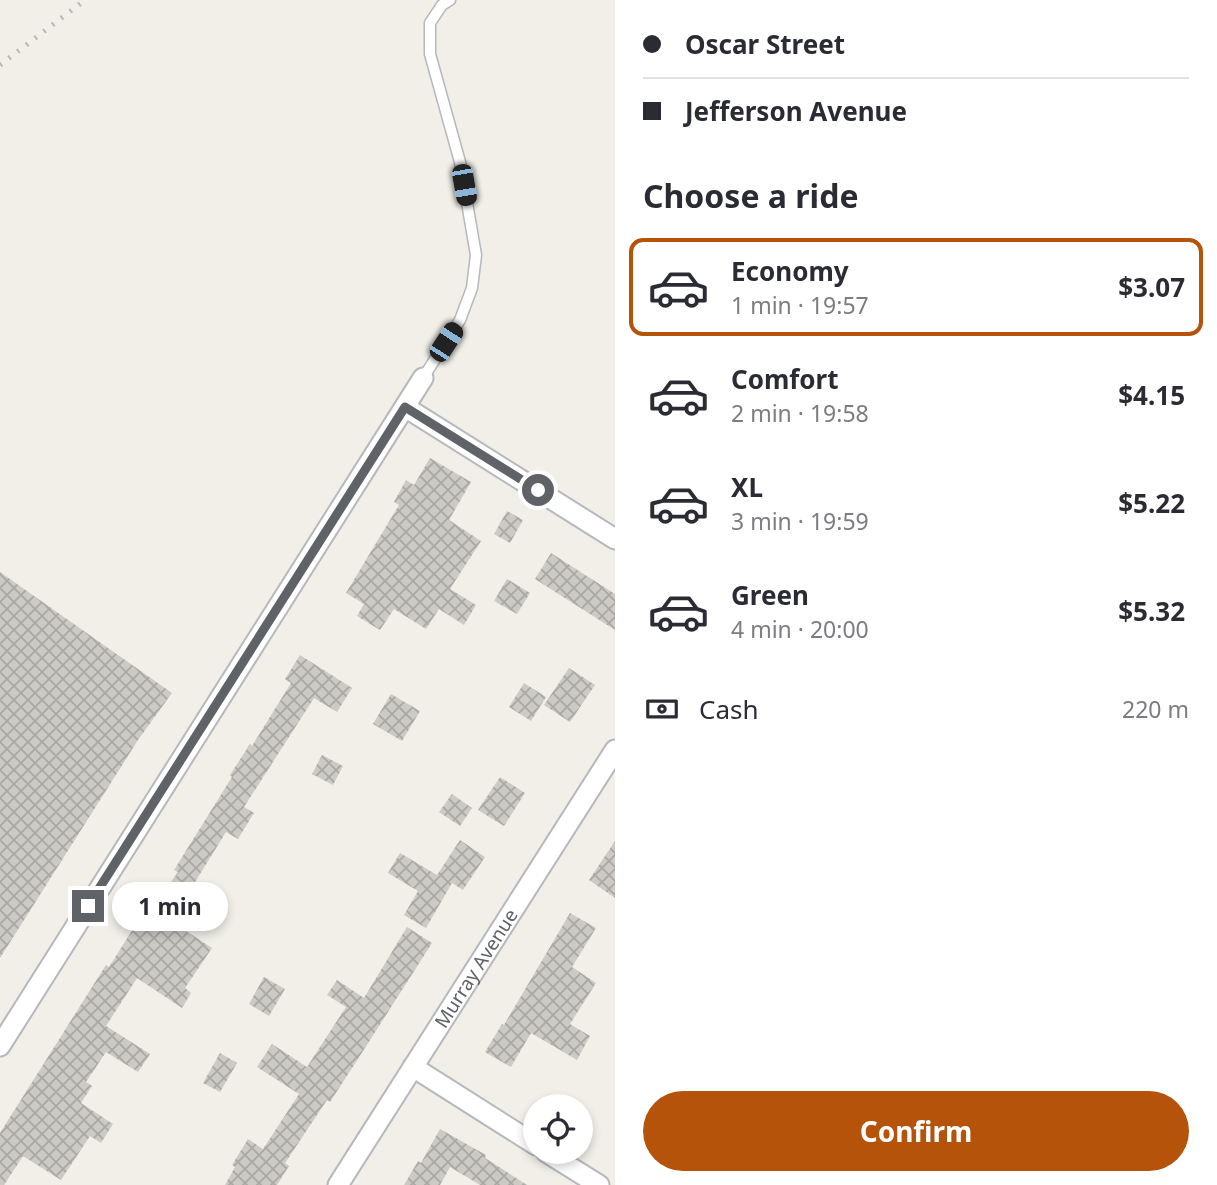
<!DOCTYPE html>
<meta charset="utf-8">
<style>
:root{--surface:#fff;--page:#f2f2f3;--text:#2b2b33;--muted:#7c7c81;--line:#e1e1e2;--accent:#b45309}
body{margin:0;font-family:"Noto Sans",sans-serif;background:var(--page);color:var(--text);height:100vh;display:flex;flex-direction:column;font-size:26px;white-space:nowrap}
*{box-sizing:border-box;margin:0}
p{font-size:23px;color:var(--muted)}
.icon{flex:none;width:38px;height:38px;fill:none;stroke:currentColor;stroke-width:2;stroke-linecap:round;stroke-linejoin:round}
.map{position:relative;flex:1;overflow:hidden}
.side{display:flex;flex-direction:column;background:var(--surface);width:602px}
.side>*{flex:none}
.guide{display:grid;align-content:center;height:154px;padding:0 28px;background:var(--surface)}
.fabs{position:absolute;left:523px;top:1094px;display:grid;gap:14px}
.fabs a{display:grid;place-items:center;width:70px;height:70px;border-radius:50%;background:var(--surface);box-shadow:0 4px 10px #0003;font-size:35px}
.end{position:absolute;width:32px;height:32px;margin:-16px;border:9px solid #5f6368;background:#fff;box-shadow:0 0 0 4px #fff}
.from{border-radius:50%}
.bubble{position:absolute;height:49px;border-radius:24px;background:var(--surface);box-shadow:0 4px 10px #0003;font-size:23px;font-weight:700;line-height:49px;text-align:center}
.car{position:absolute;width:21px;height:42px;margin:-21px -10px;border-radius:9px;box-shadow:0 0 5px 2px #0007;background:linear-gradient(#222 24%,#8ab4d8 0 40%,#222 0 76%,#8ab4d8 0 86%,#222 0)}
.guide b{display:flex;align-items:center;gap:24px;height:66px;font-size:26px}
.guide b+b{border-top:2px solid var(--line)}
.guide i{width:18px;height:18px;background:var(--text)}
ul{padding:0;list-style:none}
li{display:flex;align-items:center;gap:21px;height:98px;margin:0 14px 10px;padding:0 14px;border:4px solid transparent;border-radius:14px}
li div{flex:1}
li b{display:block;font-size:26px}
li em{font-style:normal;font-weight:700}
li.active{border-color:var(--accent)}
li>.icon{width:63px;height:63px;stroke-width:1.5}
h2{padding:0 28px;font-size:32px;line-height:84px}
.pay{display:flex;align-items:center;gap:18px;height:77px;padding:0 28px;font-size:26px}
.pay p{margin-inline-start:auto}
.action{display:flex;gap:14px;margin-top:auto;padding:14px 28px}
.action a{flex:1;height:80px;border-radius:42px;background:var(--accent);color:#fff;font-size:28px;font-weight:700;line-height:80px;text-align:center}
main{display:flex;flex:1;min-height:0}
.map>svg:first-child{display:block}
.building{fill:url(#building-cross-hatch)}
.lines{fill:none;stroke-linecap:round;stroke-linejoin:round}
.service-casing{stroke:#b5b8bc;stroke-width:13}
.minor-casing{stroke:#b5b8bc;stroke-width:23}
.service{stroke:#fff;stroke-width:10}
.minor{stroke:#fff;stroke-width:19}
.rail{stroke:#b6b7b8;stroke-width:5;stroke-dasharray:2 9;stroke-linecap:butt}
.route{stroke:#5f6368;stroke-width:9}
.labels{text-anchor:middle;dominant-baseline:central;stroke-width:7;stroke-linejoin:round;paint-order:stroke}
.street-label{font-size:19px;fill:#5f6368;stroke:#fff}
</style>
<main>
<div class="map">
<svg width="615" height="1185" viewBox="0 0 615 1185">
<defs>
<pattern id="building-cross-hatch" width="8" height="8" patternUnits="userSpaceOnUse" patternTransform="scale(1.75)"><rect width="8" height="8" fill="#cccac5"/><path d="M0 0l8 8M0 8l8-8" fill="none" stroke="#a9a8a4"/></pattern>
</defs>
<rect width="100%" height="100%" fill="#f1efe8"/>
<path class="building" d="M430 458 471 482 449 520 481 541 450 589 476 605 464 625 439 609 426 629 394 609 380 630 357 616 364 604 346 593 399 505 394 502 406 480 414 485Z
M507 511 523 520 510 543 494 534Z
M551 553 615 594V630L535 579Z
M0 572 172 693 138 740 0 958Z
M507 579 530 593 517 614 494 601Z
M300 655 352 688 337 712 314 698 244 807 254 813 238 839 226 832 171 921 212 948 185 988 191 993 182 1008 137 978 106 1026 150 1054 138 1072 106 1052 86 1082 92 1086 81 1103 113 1124 101 1143 90 1136 61 1180 23 1156 4 1185H0V1133L106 965 109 967 133 929 136 931 178 872 174 870 232 777 230 775 250 744 252 746 291 683 285 679Z
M569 668 595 685 570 722 544 705Z
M524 683 546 697 531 721 509 707Z
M391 694 420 711 402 741 373 724Z
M322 755 343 766 333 785 312 774Z
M500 777 525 793 504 826 478 810Z
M452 794 472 808 460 826 439 812Z
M460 840 485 857 463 890 452 883 426 928 404 915 418 891 388 873 400 853 437 875Z
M615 841V898L589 880Z
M570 913 596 928 572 967 596 983 570 1024 590 1036 577 1060 531 1033 511 1067 485 1052 502 1024 504 1025Z
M407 927 432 943 356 1062 330 1102 327 1100 285 1163 289 1166 277 1185H225L235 1167 232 1165 248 1139 263 1149 299 1094 257 1067 272 1044 307 1067 346 1007 327 995 337 980 364 998Z
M264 977 285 989 269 1016 249 1004Z
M220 1053 237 1063 220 1092 203 1083Z
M440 1129 486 1155 485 1158 527 1185H480L450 1167 440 1185H404L418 1161 421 1163Z"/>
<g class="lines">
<defs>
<path id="service" d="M423 378 460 320 472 288 476 255 460 162 430 54V23L442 5 450 0"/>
<g id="minor">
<path d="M405 407 615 539"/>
<path d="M0 1046 423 378"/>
<path d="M413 1067 536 1145"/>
<path d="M546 1152 599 1185"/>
<path id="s1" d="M338 1185 615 750"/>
</g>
</defs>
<use href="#service" class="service-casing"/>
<use href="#minor" class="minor-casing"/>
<use href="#service" class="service"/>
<use href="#minor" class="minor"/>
<path class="rail" d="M0 65 85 0"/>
</g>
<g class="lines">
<path class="route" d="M88 906 405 407 538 490"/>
</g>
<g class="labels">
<g class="street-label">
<text stroke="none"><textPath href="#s1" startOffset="257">Murray Avenue</textPath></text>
</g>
</g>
</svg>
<div class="fabs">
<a><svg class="icon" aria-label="locate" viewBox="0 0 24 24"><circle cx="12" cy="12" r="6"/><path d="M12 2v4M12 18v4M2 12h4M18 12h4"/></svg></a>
</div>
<i class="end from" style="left:538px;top:490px"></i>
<i class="end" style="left:88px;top:906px"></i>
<div class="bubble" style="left:112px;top:882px;width:116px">1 min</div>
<i class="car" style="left:464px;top:185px;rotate:170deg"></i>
<i class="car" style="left:446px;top:342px;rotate:33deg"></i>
</div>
<section class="side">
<div class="guide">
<b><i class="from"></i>Oscar Street</b>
<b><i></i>Jefferson Avenue</b>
</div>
<h2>Choose a ride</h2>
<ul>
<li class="active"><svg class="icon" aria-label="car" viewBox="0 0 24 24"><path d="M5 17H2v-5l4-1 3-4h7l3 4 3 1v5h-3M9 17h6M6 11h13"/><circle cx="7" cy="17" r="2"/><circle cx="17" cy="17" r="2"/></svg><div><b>Economy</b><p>1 min · 19:57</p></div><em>$3.07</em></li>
<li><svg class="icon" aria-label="car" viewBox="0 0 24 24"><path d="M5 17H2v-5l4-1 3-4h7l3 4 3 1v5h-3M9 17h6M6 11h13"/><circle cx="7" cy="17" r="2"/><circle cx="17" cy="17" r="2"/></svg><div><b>Comfort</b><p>2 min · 19:58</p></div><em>$4.15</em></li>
<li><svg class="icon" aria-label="car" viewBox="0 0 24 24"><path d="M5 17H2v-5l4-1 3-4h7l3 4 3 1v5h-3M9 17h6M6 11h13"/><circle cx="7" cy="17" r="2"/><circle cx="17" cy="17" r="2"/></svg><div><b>XL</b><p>3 min · 19:59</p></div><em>$5.22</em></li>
<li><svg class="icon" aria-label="car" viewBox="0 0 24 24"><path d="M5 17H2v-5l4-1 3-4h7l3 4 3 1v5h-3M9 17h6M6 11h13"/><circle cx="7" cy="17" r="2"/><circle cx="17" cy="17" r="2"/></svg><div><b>Green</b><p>4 min · 20:00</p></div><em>$5.32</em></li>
</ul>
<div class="pay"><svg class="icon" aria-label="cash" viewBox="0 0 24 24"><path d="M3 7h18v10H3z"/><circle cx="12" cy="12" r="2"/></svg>Cash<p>220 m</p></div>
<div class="action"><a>Confirm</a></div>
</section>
</main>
